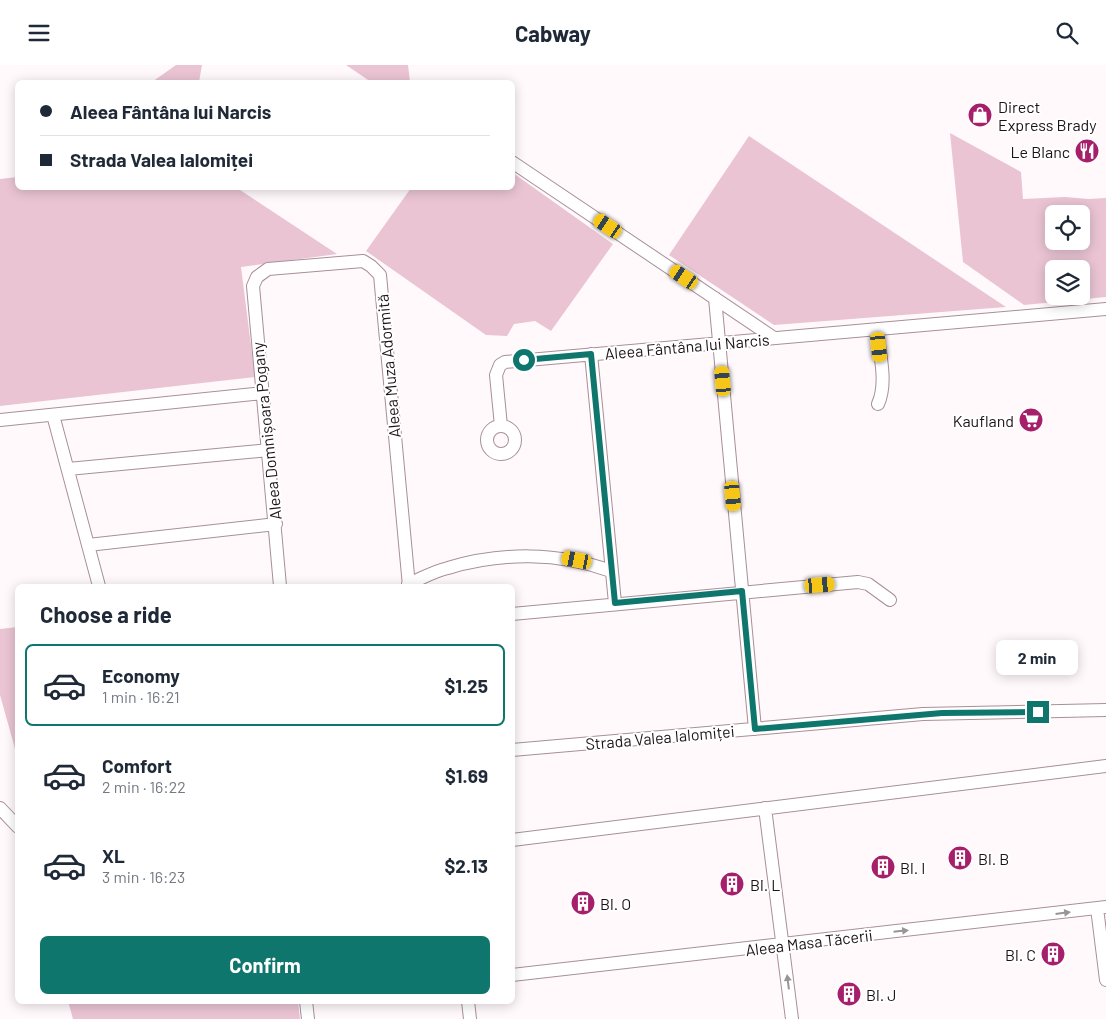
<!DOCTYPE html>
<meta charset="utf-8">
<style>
:root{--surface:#fff;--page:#f2f2f3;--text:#1f2937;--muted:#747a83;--line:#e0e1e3;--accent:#0f766e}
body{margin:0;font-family:Barlow,sans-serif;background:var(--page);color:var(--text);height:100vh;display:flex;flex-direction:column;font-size:19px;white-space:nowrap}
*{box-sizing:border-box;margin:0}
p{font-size:16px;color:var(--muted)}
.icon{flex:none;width:28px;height:28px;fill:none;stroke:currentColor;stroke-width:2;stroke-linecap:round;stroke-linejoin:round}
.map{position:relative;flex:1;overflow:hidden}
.sheet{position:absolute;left:15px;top:519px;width:500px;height:420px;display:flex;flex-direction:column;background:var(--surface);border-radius:8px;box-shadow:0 2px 12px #0003}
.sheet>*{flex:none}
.banner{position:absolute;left:15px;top:15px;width:500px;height:110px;border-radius:8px;box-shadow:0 2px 12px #0003;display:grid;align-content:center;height:110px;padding:0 25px;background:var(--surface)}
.buttons{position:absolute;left:1045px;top:140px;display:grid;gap:10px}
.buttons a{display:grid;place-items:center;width:45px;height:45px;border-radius:8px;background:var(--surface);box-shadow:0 2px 12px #0003;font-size:25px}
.end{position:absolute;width:22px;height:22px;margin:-11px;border:6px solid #0f766e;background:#fff;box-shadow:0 0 0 2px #fff}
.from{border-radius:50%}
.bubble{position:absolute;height:35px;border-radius:8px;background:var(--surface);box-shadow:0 2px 12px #0003;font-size:16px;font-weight:700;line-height:35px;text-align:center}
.car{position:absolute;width:15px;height:30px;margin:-15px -8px;border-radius:6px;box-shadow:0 0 4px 1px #0007;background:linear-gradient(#f5c518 24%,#345 0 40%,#f5c518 0 76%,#345 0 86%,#f5c518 0)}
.banner b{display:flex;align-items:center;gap:18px;height:48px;font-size:19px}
.banner b+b{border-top:1px solid var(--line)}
.banner i{width:12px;height:12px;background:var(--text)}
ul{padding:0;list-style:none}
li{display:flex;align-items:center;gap:15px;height:82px;margin:0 10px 8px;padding:0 15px;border:2px solid transparent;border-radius:8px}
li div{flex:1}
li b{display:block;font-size:19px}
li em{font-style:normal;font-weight:700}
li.selected{border-color:var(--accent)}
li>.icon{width:45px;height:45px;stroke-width:1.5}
h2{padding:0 25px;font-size:22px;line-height:60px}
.primary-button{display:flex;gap:10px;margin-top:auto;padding:10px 25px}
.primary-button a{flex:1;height:58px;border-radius:8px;background:var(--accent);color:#fff;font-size:20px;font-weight:700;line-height:58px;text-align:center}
header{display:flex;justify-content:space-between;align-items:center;height:65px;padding:0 25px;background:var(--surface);font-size:22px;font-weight:700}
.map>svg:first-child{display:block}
.green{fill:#eac4d3;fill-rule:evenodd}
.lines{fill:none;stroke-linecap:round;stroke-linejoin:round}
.street-casing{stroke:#a88f99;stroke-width:14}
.street{stroke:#fff;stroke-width:12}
.oneway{fill:#999597}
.route{stroke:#0f766e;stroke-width:6}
.labels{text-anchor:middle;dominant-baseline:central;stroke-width:4;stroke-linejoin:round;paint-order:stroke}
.poi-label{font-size:16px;fill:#1d1418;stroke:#fff;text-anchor:start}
.street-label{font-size:16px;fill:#1d1418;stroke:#fff}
</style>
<header><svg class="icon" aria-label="menu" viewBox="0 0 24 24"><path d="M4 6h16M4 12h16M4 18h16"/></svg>Cabway<svg class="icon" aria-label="search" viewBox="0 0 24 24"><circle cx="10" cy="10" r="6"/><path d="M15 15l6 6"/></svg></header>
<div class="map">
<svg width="1106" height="954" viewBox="0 0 1106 954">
<rect width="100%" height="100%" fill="#fff9fb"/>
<path class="green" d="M176 0H202L199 17H152Z
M346 0H408L410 17H371Z
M950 68 1021 107 1023 134 1065 132 1088 134 1106 133V232L1024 240 963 197ZM1054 149H1081V176H1054ZM1054 204H1081V231H1054Z
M749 71 1006 242 774 260 669 190Z
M513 108 613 179 551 266 535 256 514 259 507 271 486 270 366 186 411 123 512 122Z
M17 112 18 122 237 123 337 189 241 202 255 312 0 341V114Z
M17 562H18L17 691 0 630V564Z
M68 936H298L300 954H73Z"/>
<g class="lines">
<defs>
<path id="street" d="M512 97 774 273
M715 233 755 664
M877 264C879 287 888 317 878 339
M591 289 615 538
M53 350 99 521
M0 355 263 328
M501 361 496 310 500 300 505 297 1106 244
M487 375a14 14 0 1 1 28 0a14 14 0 1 1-28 0Z
M68 404 269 385
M88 480 276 459
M408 519C421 514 434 506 448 503 501 487 559 487 611 506
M280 521 253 221 257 212 268 204 363 196 371 201 380 210 409 521
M512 549 858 517 868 519 890 535
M512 685 923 649 1106 645
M0 743 18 762
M765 743 792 954
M512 775 1106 701
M1097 843 1106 915
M512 910 1106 842
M306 936 308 954
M468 936 470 954"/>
</defs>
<use href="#street" class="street-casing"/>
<use href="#street" class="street"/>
</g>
<defs><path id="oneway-solid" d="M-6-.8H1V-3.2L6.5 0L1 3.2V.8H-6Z" transform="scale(1.25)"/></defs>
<g class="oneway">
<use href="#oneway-solid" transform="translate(1063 848) rotate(-7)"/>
<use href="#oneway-solid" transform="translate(901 866) rotate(-6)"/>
<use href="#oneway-solid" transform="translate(788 917) rotate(-97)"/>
</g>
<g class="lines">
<path class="route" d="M524 295 591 289 615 538 742 526 755 664 942 648 1038 647"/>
</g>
<defs>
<symbol id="shop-disc" viewBox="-11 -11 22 22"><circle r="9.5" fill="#a51f6a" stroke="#fff"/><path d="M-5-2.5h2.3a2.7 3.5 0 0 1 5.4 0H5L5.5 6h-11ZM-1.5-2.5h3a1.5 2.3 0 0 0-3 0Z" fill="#fff"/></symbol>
<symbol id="restaurant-disc" viewBox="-11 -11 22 22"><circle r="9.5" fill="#a51f6a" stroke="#fff"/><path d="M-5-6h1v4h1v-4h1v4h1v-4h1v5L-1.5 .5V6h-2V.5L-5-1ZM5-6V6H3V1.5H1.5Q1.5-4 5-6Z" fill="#fff"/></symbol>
<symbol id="supermarket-disc" viewBox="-11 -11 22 22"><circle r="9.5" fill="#a51f6a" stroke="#fff"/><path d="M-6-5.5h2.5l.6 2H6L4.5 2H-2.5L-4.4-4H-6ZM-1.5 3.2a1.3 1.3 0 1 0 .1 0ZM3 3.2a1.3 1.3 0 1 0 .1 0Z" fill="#fff"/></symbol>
<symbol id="building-disc" viewBox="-11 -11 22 22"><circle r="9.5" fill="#a51f6a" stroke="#fff"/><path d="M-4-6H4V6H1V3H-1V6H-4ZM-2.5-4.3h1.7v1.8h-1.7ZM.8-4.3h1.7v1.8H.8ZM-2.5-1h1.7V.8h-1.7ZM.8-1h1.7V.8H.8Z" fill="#fff"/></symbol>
</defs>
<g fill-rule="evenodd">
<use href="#shop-disc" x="966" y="36" width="28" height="28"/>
<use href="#restaurant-disc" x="1073" y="72" width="28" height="28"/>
<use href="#supermarket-disc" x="1017" y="341" width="28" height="28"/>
<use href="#building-disc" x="946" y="779" width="28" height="28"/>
<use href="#building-disc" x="869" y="788" width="28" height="28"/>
<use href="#building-disc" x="718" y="805" width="28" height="28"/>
<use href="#building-disc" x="569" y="824" width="28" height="28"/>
<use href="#building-disc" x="1039" y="875" width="28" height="28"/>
<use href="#building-disc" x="835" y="915" width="28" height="28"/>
</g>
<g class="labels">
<g class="poi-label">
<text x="998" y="41">Direct<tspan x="998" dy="18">Express Brady</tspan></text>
<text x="1070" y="86" text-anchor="end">Le Blanc</text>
<text x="1014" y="355" text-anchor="end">Kaufland</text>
<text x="978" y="793">Bl. B</text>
<text x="900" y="802">Bl. I</text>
<text x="750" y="819">Bl. L</text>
<text x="600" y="838">Bl. O</text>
<text x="1036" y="889" text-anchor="end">Bl. C</text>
<text x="866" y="929">Bl. J</text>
</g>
<g class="street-label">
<text transform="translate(687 281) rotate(-5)">Aleea Fântâna lui Narcis</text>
<text transform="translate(388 301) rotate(-95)">Aleea Muza Adormită</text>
<text transform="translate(266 366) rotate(-96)">Aleea Domnișoara Pogany</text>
<text transform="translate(660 672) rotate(-5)">Strada Valea Ialomiței</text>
<text transform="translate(809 877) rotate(-7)">Aleea Masa Tăcerii</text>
</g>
</g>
</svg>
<div class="buttons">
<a><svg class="icon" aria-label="locate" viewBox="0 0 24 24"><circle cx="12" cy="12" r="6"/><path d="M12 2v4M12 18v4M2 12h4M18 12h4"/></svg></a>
<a><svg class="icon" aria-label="layers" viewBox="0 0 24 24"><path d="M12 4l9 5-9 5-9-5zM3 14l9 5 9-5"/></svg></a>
</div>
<i class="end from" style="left:524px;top:295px"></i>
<i class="end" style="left:1038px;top:647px"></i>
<div class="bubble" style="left:996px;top:575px;width:82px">2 min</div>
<i class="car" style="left:608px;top:161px;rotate:304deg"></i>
<i class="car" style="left:684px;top:212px;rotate:304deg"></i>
<i class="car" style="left:879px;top:282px;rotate:174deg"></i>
<i class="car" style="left:723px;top:316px;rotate:355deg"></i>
<i class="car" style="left:733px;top:431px;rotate:175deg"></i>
<i class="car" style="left:577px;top:495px;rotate:281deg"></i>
<i class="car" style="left:820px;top:520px;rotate:85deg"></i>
<div class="banner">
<b><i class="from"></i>Aleea Fântâna lui Narcis</b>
<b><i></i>Strada Valea Ialomiței</b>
</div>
<section class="sheet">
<h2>Choose a ride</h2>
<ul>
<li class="selected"><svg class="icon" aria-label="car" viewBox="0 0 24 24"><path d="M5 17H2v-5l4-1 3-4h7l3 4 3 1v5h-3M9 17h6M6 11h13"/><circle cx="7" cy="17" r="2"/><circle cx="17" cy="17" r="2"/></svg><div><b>Economy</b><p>1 min · 16:21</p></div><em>$1.25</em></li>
<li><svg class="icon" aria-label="car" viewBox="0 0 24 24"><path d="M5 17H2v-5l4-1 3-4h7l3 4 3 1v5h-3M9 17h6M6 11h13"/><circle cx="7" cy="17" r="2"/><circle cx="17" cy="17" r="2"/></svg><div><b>Comfort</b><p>2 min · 16:22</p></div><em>$1.69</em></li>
<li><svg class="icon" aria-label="car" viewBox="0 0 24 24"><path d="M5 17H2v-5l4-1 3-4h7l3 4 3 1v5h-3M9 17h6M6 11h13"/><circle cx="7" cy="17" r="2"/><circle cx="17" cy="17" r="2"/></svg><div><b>XL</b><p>3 min · 16:23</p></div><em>$2.13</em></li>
</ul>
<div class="primary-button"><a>Confirm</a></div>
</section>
</div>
